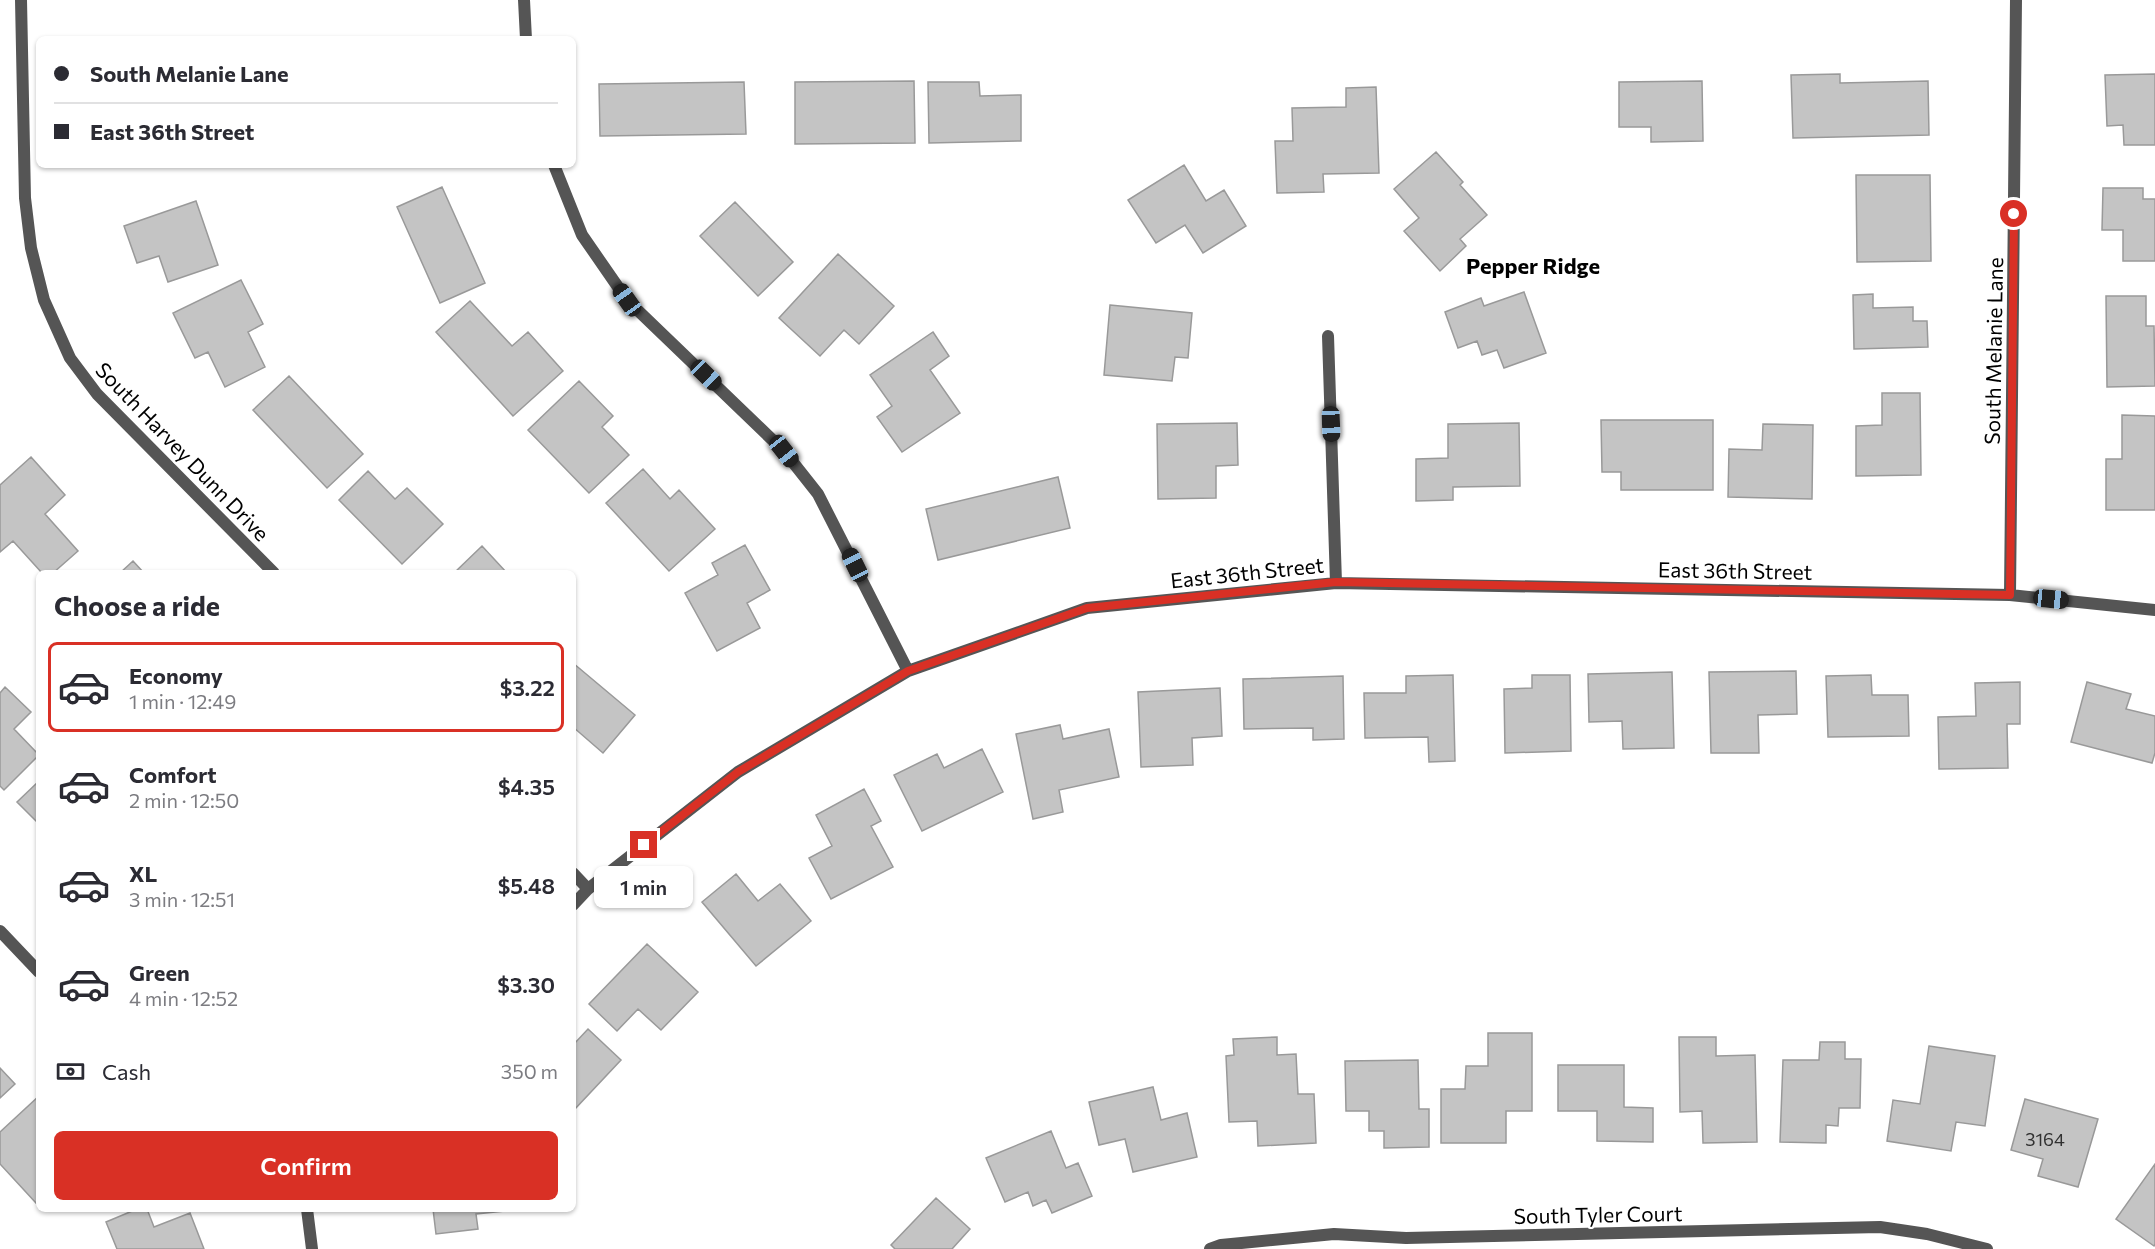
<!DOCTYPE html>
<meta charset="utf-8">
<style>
:root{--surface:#fff;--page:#f2f2f3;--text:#2b2b33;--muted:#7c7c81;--line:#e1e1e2;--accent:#d93025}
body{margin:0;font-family:Commissioner,sans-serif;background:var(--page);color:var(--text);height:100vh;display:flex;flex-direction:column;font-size:22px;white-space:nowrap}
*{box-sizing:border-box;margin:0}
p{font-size:20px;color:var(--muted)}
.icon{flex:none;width:33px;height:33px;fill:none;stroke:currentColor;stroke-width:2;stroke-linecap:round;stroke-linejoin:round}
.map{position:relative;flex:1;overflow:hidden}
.panel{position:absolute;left:36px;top:570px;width:540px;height:642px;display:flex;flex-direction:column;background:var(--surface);border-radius:9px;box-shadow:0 2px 4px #0004}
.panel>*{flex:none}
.guide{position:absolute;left:36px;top:36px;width:540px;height:132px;border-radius:9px;box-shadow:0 2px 4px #0004;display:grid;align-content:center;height:132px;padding:0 18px;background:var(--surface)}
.end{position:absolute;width:27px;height:27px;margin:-14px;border:8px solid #d93025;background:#fff;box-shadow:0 0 0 3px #fff}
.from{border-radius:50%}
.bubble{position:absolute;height:42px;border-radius:9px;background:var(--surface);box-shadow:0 2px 4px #0004;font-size:20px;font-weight:600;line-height:42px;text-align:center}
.car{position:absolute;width:18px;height:36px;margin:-18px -9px;border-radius:8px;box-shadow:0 0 4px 2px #0007;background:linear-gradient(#222 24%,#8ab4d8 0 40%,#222 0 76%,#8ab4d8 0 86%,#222 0)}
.guide b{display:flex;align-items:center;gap:21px;height:57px;font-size:22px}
.guide b+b{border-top:2px solid var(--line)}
.guide i{width:15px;height:15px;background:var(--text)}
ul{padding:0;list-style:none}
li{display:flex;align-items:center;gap:18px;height:90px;margin:0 12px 9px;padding:0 6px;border:3px solid transparent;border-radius:9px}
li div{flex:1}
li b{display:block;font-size:22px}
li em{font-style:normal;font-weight:600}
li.on{border-color:var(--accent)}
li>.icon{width:54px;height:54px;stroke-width:1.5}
h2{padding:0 18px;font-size:27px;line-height:72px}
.pay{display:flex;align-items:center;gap:15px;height:66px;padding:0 18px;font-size:22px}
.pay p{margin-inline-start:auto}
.cta{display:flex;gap:12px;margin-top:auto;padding:12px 18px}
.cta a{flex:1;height:69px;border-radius:9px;background:var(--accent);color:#fff;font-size:24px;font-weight:600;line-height:69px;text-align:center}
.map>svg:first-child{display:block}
.building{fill:#c4c4c4;stroke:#999;stroke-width:1.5}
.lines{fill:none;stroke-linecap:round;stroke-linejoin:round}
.street{stroke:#555;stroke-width:12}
.route{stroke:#d93025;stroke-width:8}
.labels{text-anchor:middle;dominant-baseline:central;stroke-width:4.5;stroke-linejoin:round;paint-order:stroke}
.number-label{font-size:18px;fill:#313131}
.street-label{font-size:21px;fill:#000;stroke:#fff}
.neighbourhood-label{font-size:22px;font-weight:bold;fill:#000;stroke:#fff}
</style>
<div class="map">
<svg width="2155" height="1249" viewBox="0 0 2155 1249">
<rect width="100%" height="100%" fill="#fff"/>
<path class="building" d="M1840 74V83L1928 81 1929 135 1793 138 1791 75Z
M2155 74V145H2124L2123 125 2107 126 2105 75Z
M914 81 915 143 795 144V82Z
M1702 81 1703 141 1651 142V127H1619V82Z
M744 82 746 134 600 136 599 84Z
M928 82H979L980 96 1021 95V141L929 143Z
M1376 87 1379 173 1323 174 1324 192 1277 193 1275 141H1293L1292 108 1346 107V88Z
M1436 152 1463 182 1460 185 1487 215 1460 239 1466 246 1440 271 1404 231 1419 218 1394 189Z
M1184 165 1206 201 1224 190 1246 226 1203 253 1185 225 1156 243 1128 200Z
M1856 175H1930L1931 261 1857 262Z
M442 187 485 283 440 303 397 207Z
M2103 188H2143V199H2155V261H2123V230H2102Z
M196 201 218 265 168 282 159 256 137 263 124 226Z
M735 202 793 262 758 296 700 236Z
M838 254 894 306 859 344 844 330 820 356 779 318Z
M241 280 263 324 248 332 265 367 225 387 208 352 195 358 173 313Z
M1524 292 1546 353 1504 368 1497 350 1482 355 1477 341 1458 348 1445 312 1481 298 1484 306Z
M1873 294V308L1913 307V321H1927L1928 347 1854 349 1853 295Z
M2106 296H2146V326H2154L2155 386 2107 387Z
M470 301 512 346 528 332 563 371 513 416 436 332Z
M1110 305 1192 313 1188 358 1175 357 1172 381 1104 375Z
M933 332 949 356 930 370 960 413 902 452 877 417 892 406 870 375Z
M289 376 363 454 327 488 253 410Z
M579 381 613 416 602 427 629 455 589 493 528 430Z
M1882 393H1920L1921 475 1856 476V426L1882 425Z
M2122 415 2155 416V510H2106V459H2122Z
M1601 420H1713V490H1621V472H1602Z
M1237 423 1238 465 1216 466V498L1158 499 1157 424Z
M1519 423 1520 486 1453 487V500L1416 501V459L1448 458V424Z
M1763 424 1813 425 1812 499 1728 497 1729 449 1762 450Z
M31 457 65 495 45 514 78 551 53 573H42L13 541 0 552V485Z
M643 469 670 499 679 490 715 529 669 571 606 503Z
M368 471 395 499 407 488 443 524 402 564 339 500Z
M1058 477 1070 528 938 560 926 509Z
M745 545 770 590 747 603 760 628 717 651 685 593 718 575 712 563Z
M482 546 507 573H454Z
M133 561 144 573H120Z
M573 663 635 715 603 753 573 727Z
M1796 671 1797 714 1758 715 1759 753H1711L1709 672Z
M1672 672 1674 748 1623 749 1622 721 1589 722 1588 674Z
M1453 675 1455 761 1429 762 1428 737 1365 738 1364 693H1406V676Z
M1532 675H1570L1571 751 1505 753 1504 689 1532 688Z
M1871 675 1872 695H1908L1909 736 1828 737 1826 676Z
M1343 676 1344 739 1313 740V728L1244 729 1243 679Z
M2020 682V724H2007L2008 768 1939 769 1938 717 1976 716 1975 683Z
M2087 682 2131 694 2126 709 2155 716V753L2152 763 2071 742Z
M5 687 31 712 14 729 39 755 4 790 0 786V693Z
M1220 688 1222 736 1192 738 1193 765 1141 767 1138 692Z
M1060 725 1063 739 1109 729 1119 777 1059 790 1063 812 1033 819 1016 734Z
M982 749 1003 792 922 831 894 775 937 754 944 768Z
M39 781V824L17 802Z
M864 789 881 821 871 826 893 867 831 899 809 858 832 846 816 815Z
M736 874 758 901 780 884 811 921 756 966 702 902Z
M647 944 698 992 661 1030 638 1009 617 1031 589 1004Z
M588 1029 621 1060 573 1111V1045Z
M1488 1033H1532V1111H1506V1143H1441V1089H1465L1466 1066H1488Z
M1277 1037V1055L1296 1054 1298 1094H1314L1316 1143 1258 1146 1257 1121 1229 1122 1226 1056 1234 1055 1233 1039Z
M1679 1037H1716V1056L1755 1055 1757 1142 1703 1143 1702 1111 1680 1112Z
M1820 1042H1845V1059H1861L1860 1108H1839L1838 1126 1826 1125V1143L1780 1142 1783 1060H1819Z
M1929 1046 1995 1056 1985 1126 1956 1122 1951 1151 1887 1141 1893 1100 1920 1104Z
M1418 1060 1419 1109H1429V1147L1384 1148V1131H1369V1111H1346L1345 1061Z
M1558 1065H1624V1107L1653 1108V1142L1597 1141V1111H1558Z
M0 1068 15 1084 0 1098Z
M1153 1087 1161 1120 1187 1113 1197 1157 1133 1172 1125 1139 1099 1145 1089 1102Z
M39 1096V1201L36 1203 0 1164V1132Z
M2025 1099 2098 1119 2078 1187 2038 1176 2043 1159 2011 1150Z
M1051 1131 1066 1168 1078 1163 1092 1196 1052 1213 1046 1200 1033 1206 1028 1192 1005 1202 986 1158Z
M2155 1164V1244L2154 1246 2116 1219Z
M936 1198 970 1229 952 1249H895L891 1245Z
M137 1209H147L154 1227 190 1213 204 1249H117L106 1222Z
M433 1209H515V1210L476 1214 478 1229 436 1234Z"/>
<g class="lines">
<path class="street" d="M21 0 25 198 31 248 44 300 70 358 97 394 274 573
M524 0 526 39
M554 165 582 235 627 300 784 451 818 494 908 671
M1328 336 1336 583
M2010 595 2016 0
M573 873 588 889
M573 905 588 889 738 772 908 671 1087 608 1336 583 2010 595 2155 610
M0 931 39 972
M307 1209 312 1249
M1210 1249 1221 1245 1334 1234 1406 1238 1880 1227 1927 1234 1987 1249"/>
</g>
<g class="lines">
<path class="route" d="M644 845 738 772 908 671 1087 608 1336 582 2010 595 2014 214"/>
</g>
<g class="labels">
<g class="number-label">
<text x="2045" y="1139">3164</text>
</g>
<g class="street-label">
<text transform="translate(1993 351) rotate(-89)">South Melanie Lane</text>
<text transform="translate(183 451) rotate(46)">South Harvey Dunn Drive</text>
<text transform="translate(1735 570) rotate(1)">East 36th Street</text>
<text transform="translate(1247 572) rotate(-6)">East 36th Street</text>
<text transform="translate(1598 1214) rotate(-1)">South Tyler Court</text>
</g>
<g class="neighbourhood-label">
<text x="1533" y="265">Pepper Ridge</text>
</g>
</g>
</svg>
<i class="end from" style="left:2014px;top:214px"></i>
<i class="end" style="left:644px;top:845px"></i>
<div class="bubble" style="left:594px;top:866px;width:99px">1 min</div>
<i class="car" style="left:627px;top:300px;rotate:325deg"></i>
<i class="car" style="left:706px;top:375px;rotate:134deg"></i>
<i class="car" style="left:1331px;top:424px;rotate:178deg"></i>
<i class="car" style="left:784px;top:451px;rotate:142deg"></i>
<i class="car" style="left:855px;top:565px;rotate:334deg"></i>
<i class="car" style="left:2051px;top:599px;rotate:96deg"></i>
<div class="guide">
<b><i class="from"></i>South Melanie Lane</b>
<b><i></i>East 36th Street</b>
</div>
<section class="panel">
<h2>Choose a ride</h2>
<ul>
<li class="on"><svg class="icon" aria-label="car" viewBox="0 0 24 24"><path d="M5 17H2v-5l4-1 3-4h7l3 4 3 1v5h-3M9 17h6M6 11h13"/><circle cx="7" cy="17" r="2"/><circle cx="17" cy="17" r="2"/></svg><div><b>Economy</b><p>1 min · 12:49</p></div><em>$3.22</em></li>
<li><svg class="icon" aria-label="car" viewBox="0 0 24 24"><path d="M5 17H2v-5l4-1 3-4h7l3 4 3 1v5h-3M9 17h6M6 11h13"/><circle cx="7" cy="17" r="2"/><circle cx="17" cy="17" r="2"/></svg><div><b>Comfort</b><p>2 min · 12:50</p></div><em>$4.35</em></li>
<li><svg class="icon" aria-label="car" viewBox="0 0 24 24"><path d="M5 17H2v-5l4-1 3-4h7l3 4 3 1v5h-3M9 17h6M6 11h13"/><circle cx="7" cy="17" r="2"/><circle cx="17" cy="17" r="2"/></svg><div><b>XL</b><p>3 min · 12:51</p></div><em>$5.48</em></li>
<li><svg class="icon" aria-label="car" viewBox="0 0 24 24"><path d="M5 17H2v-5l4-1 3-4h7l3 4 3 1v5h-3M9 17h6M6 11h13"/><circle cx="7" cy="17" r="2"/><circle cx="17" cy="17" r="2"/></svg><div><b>Green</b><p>4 min · 12:52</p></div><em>$3.30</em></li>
</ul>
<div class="pay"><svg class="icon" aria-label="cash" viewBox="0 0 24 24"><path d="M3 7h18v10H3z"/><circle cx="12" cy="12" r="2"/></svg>Cash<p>350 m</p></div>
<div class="cta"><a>Confirm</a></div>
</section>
</div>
